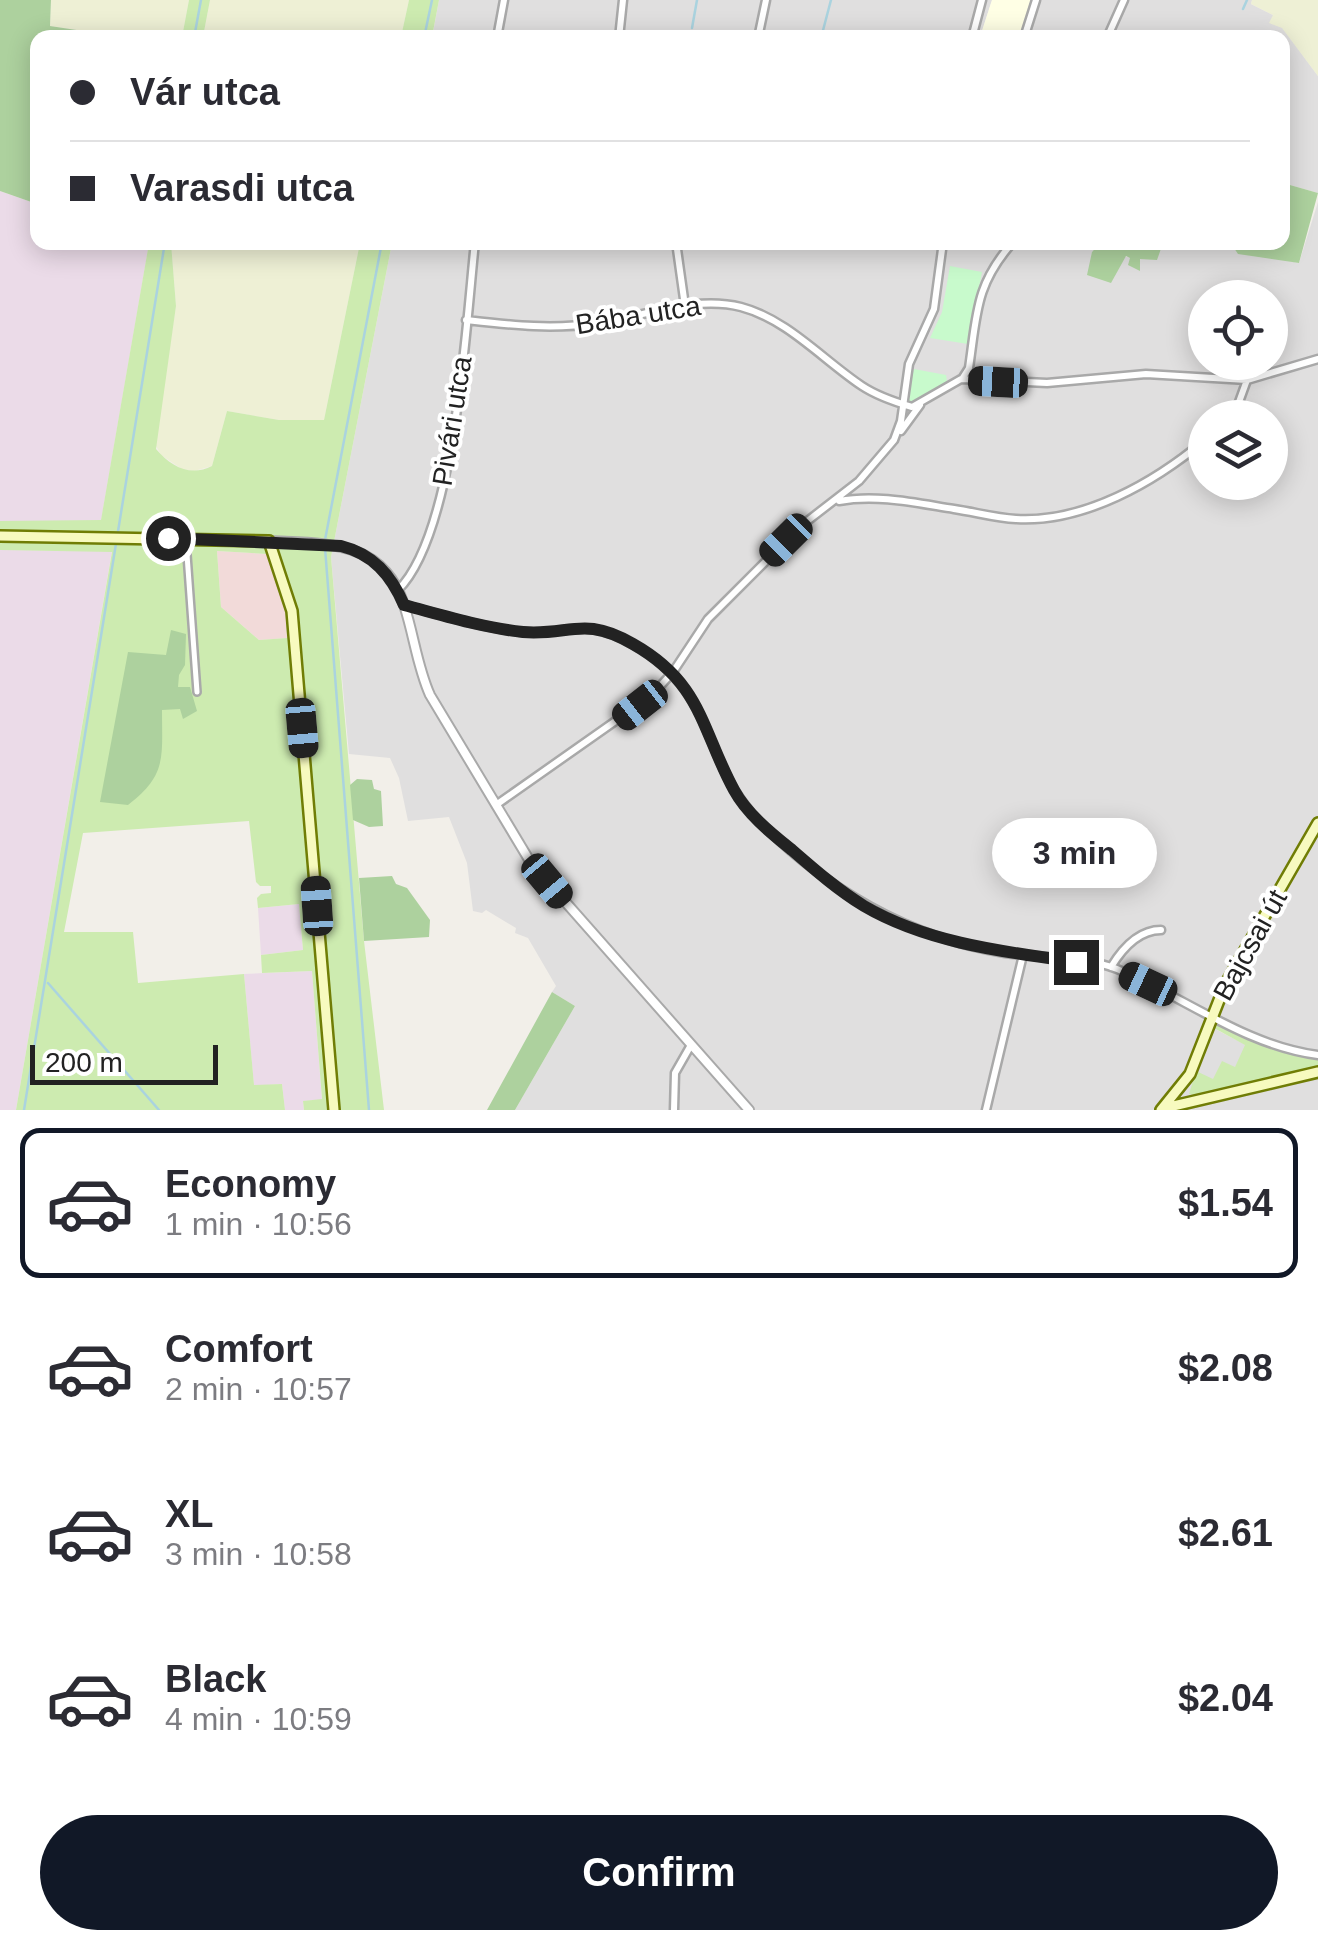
<!DOCTYPE html>
<meta charset="utf-8">
<style>
:root{--surface:#fff;--page:#f2f2f3;--text:#2b2b33;--muted:#7c7c81;--line:#e1e1e2;--accent:#111827}
body{margin:0;font-family:Helvetica,sans-serif;background:var(--page);color:var(--text);height:100vh;display:flex;flex-direction:column;font-size:38px;white-space:nowrap}
*{box-sizing:border-box;margin:0}
p{font-size:32px;color:var(--muted)}
.icon{flex:none;width:55px;height:55px;fill:none;stroke:currentColor;stroke-width:2;stroke-linecap:round;stroke-linejoin:round}
.map{position:relative;height:1110px;overflow:hidden}
.drawer{display:flex;flex-direction:column;background:var(--surface);flex:1}
.drawer>*{flex:none}
.top-card{position:absolute;left:30px;top:30px;width:1260px;height:220px;border-radius:20px;box-shadow:0 5px 25px #0003;display:grid;align-content:center;height:220px;padding:0 40px;background:var(--surface)}
.tools{position:absolute;left:1188px;top:280px;display:grid;gap:20px}
.tools a{display:grid;place-items:center;width:100px;height:100px;border-radius:50%;background:var(--surface);box-shadow:0 5px 25px #0003;font-size:50px}
.scale{position:absolute;left:30px;bottom:25px;width:188px;box-sizing:border-box;padding-left:10px;border:5px solid #222;border-top:0;font-size:28px;line-height:35px;white-space:nowrap;color:#222;-webkit-text-stroke:8px #fff;paint-order:stroke}
.end{position:absolute;width:45px;height:45px;margin:-22px;border:12px solid #222;background:#fff;box-shadow:0 0 0 5px #fff}
.from{border-radius:50%}
.bubble{position:absolute;height:70px;border-radius:35px;background:var(--surface);box-shadow:0 5px 25px #0003;font-size:32px;font-weight:700;line-height:70px;text-align:center}
.car{position:absolute;width:30px;height:60px;margin:-30px -15px;border-radius:12px;box-shadow:0 0 8px 2px #0007;background:linear-gradient(#222 24%,#8ab4d8 0 40%,#222 0 76%,#8ab4d8 0 86%,#222 0)}
.top-card b{display:flex;align-items:center;gap:35px;height:95px;font-size:38px}
.top-card b+b{border-top:2px solid var(--line)}
.top-card i{width:25px;height:25px;background:var(--text)}
ul{padding:18px 0 0;list-style:none}
li{display:flex;align-items:center;gap:30px;height:150px;margin:0 20px 15px;padding:0 20px;border:5px solid transparent;border-radius:20px}
li div{flex:1}
li b{display:block;font-size:38px}
li em{font-style:normal;font-weight:700}
li.on{border-color:var(--accent)}
li>.icon{width:90px;height:90px;stroke-width:1.5}
.cta{display:flex;gap:20px;margin-top:auto;padding:20px 40px}
.cta a{flex:1;height:115px;border-radius:60px;background:var(--accent);color:#fff;font-size:40px;font-weight:700;line-height:115px;text-align:center}
.map>svg:first-child{display:block}
.residential{fill:#e0dfdf;fill-rule:evenodd}
.commercial{fill:#f2dad9}
.industrial{fill:#ebdbe8}
.education{fill:#ffffe5}
.farmland{fill:#eef0d5}
.grass{fill:#cdebb0;fill-rule:evenodd}
.forest{fill:#add19e}
.park{fill:#c8facc}
.lines{fill:none;stroke-linecap:round;stroke-linejoin:round}
.stream{stroke:#aad3df;stroke-width:2.5}
.pedestrian-casing{stroke:#a9a9a9;stroke-width:10}
.minor-casing{stroke:#a9a9a9;stroke-width:11}
.tertiary-casing{stroke:#a9a9a9;stroke-width:12}
.secondary-casing{stroke:#707d05;stroke-width:14}
.pedestrian{stroke:#fff;stroke-width:5}
.minor{stroke:#fff;stroke-width:6}
.tertiary{stroke:#fff;stroke-width:8}
.secondary{stroke:#f7fabf;stroke-width:9}
.route{stroke:#222;stroke-width:12}
.labels{text-anchor:middle;dominant-baseline:central;stroke-width:8;stroke-linejoin:round;paint-order:stroke}
.street-label{font-size:28px;fill:#222;stroke:#fff}
</style>
<div class="map">
<svg width="1318" height="1110" viewBox="0 0 1318 1110">
<rect width="100%" height="100%" fill="#f2efe9"/>
<path class="residential" d="M439 0H992L980 37 432 38Z
M1032 0H1252L1251 4 1273 15 1318 76V193L1283 183 1282 38H1020Z
M1318 202V1057L1276 1050 1215 1029 1246 1045 1235 1068 1189 1093 1318 1069V1110H515L575 1006 552 992 556 986 528 938 515 933 516 928 486 910 482 913 473 911 467 863 449 817 408 821 399 778 390 758 349 754 331 557 392 243H1100L1092 252 1140 259 1163 249V243H1242L1235 248 1299 263ZM1205 298H1270V362H1205ZM1205 418H1270V482H1205Z"/>
<path class="commercial" d="M217 551 267 554 285 603 288 638 259 640 221 607Z"/>
<path class="industrial" d="M0 191 37 204 38 242 149 244 101 521H0Z
M0 550 112 551 16 1110H0Z
M299 904 303 950 261 955 258 908Z
M312 971 322 1100 303 1101 304 1110H285L282 1084 254 1086 244 974Z"/>
<path class="education" d="M992 0H1032L1020 37H980Z"/>
<path class="farmland" d="M51 0H189L182 37H123L50 26Z
M210 0H409L401 37 203 38Z
M1252 0H1318V76L1282 28 1269 23 1273 15 1251 4Z
M171 243H360L324 420H279L227 411 212 466 194 471 182 469 161 455 155 444 176 306Z"/>
<path class="grass" d="M189 0H210L203 37H182Z
M409 0H439L432 37H401Z
M149 243H171L176 306 156 449C171 467 191 477 212 466L227 411 279 420H324L360 243H392L331 557 364 941 384 1110H304L303 1101 322 1099 312 971 262 973 261 955 303 950 299 904 258 908 257 898 261 894 271 893V886H260L256 882 249 821 83 833 64 932H133L138 983 244 974 254 1085 282 1084 285 1110H16L112 552 0 550V521L101 520ZM217 551 267 554 285 602 287 638 259 640 221 607Z
M1217 1023 1276 1050 1318 1057V1069L1199 1096 1189 1094 1196 1071 1213 1079 1222 1061 1235 1067 1245 1045 1214 1028Z"/>
<path class="forest" d="M0 0H51L50 26 123 37 38 38 37 204 0 191Z
M1283 183 1318 193 1299 263 1238 254 1234 248 1242 243 1282 242Z
M1100 243H1163L1157 260 1140 259V271L1128 265 1130 258 1126 256 1111 283 1087 275 1092 252Z
M171 630 186 634 185 665 179 675 178 687H190L197 711 183 719 180 709 162 710C162 758 167 775 128 805L100 802 128 652 166 655Z
M357 779 372 780 374 789 381 791 383 826 369 827 353 820 350 785Z
M392 876 396 884 407 888 430 920 429 937 364 941 359 878Z
M552 992 575 1006 515 1110H487Z"/>
<path class="park" d="M950 266 982 272 968 344 930 338 942 312Z
M914 369 946 375 947 381 916 403 909 402 906 399Z"/>
<g class="lines">
<path class="stream" d="M1243 9 1247 0
M692 28 697 0
M194 38 201 0
M424 38 432 0
M821 38 831 0
M325 540 382 242
M325 548 369 1110
M48 983 159 1110
M24 1110 165 242"/>
<defs>
<path id="pedestrian" d="M186 541 197 692"/>
<path id="minor" d="M497 38 504 0
M619 38 623 0
M758 38 766 0
M972 38 982 0
M1024 38 1036 0
M1107 38 1124 0
M676 242 685 306
M466 320C511 325 552 330 597 323 643 317 694 295 741 307 787 319 823 360 862 386 877 396 895 402 912 407L961 379 1047 383 1146 374 1247 380 1318 359
M962 379 969 368C977 314 975 285 1013 242
M1228 418 1239 402 1247 380
M901 431 920 405
M839 501C877 494 916 503 954 509 975 512 995 518 1016 519 1084 523 1155 482 1205 440
M398 590C455 534 466 325 475 242
M404 605C442 615 484 628 522 632 569 636 582 615 632 644 719 693 700 760 757 819 824 888 908 938 1005 953 1041 958 1084 956 1117 969 1184 997 1246 1046 1318 1055
M496 805 651 696 673 672 708 619 801 526 859 481 894 440 901 421 909 364 934 309 943 242
M1111 967C1122 949 1139 930 1161 930
M674 1110 675 1073 691 1045
M986 1110 1023 955"/>
<path id="tertiary" d="M269 541C326 544 383 539 404 605 414 635 417 666 430 695L531 863 749 1110"/>
<path id="secondary" d="M0 536 269 541 292 611 334 1110
M1165 1108 1318 1072
M1161 1110 1190 1074 1225 985 1318 823"/>
</defs>
<use href="#pedestrian" class="pedestrian-casing"/>
<use href="#minor" class="minor-casing"/>
<use href="#tertiary" class="tertiary-casing"/>
<use href="#secondary" class="secondary-casing"/>
<use href="#pedestrian" class="pedestrian"/>
<use href="#minor" class="minor"/>
<use href="#tertiary" class="tertiary"/>
<use href="#secondary" class="secondary"/>
</g>
<g class="lines">
<path class="route" d="M168 538 341 546C373 554 391 575 404 605 442 615 484 628 523 632 570 636 583 615 633 644 702 683 701 729 734 790 747 814 771 833 792 850 815 870 838 890 864 906 927 943 1005 952 1076 962"/>
</g>
<g class="labels">
<g class="street-label">
<text transform="translate(638 315) rotate(-9)">Bába utca</text>
<text transform="translate(452 421) rotate(-81)">Pivári utca</text>
<text transform="translate(1250 945) rotate(-61)">Bajcsai út</text>
</g>
</g>
</svg>
<div class="tools">
<a><svg class="icon" aria-label="locate" viewBox="0 0 24 24"><circle cx="12" cy="12" r="6"/><path d="M12 2v4M12 18v4M2 12h4M18 12h4"/></svg></a>
<a><svg class="icon" aria-label="layers" viewBox="0 0 24 24"><path d="M12 4l9 5-9 5-9-5zM3 14l9 5 9-5"/></svg></a>
</div>
<div class="scale">200 m</div>
<i class="end from" style="left:168px;top:538px"></i>
<i class="end" style="left:1076px;top:962px"></i>
<div class="bubble" style="left:992px;top:818px;width:165px">3 min</div>
<i class="car" style="left:998px;top:382px;rotate:273deg"></i>
<i class="car" style="left:786px;top:540px;rotate:225deg"></i>
<i class="car" style="left:640px;top:705px;rotate:232deg"></i>
<i class="car" style="left:302px;top:728px;rotate:175deg"></i>
<i class="car" style="left:547px;top:881px;rotate:140deg"></i>
<i class="car" style="left:317px;top:906px;rotate:356deg"></i>
<i class="car" style="left:1148px;top:984px;rotate:295deg"></i>
<div class="top-card">
<b><i class="from"></i>Vár utca</b>
<b><i></i>Varasdi utca</b>
</div>
</div>
<section class="drawer">
<ul>
<li class="on"><svg class="icon" aria-label="car" viewBox="0 0 24 24"><path d="M5 17H2v-5l4-1 3-4h7l3 4 3 1v5h-3M9 17h6M6 11h13"/><circle cx="7" cy="17" r="2"/><circle cx="17" cy="17" r="2"/></svg><div><b>Economy</b><p>1 min · 10:56</p></div><em>$1.54</em></li>
<li><svg class="icon" aria-label="car" viewBox="0 0 24 24"><path d="M5 17H2v-5l4-1 3-4h7l3 4 3 1v5h-3M9 17h6M6 11h13"/><circle cx="7" cy="17" r="2"/><circle cx="17" cy="17" r="2"/></svg><div><b>Comfort</b><p>2 min · 10:57</p></div><em>$2.08</em></li>
<li><svg class="icon" aria-label="car" viewBox="0 0 24 24"><path d="M5 17H2v-5l4-1 3-4h7l3 4 3 1v5h-3M9 17h6M6 11h13"/><circle cx="7" cy="17" r="2"/><circle cx="17" cy="17" r="2"/></svg><div><b>XL</b><p>3 min · 10:58</p></div><em>$2.61</em></li>
<li><svg class="icon" aria-label="car" viewBox="0 0 24 24"><path d="M5 17H2v-5l4-1 3-4h7l3 4 3 1v5h-3M9 17h6M6 11h13"/><circle cx="7" cy="17" r="2"/><circle cx="17" cy="17" r="2"/></svg><div><b>Black</b><p>4 min · 10:59</p></div><em>$2.04</em></li>
</ul>
<div class="cta"><a>Confirm</a></div>
</section>
